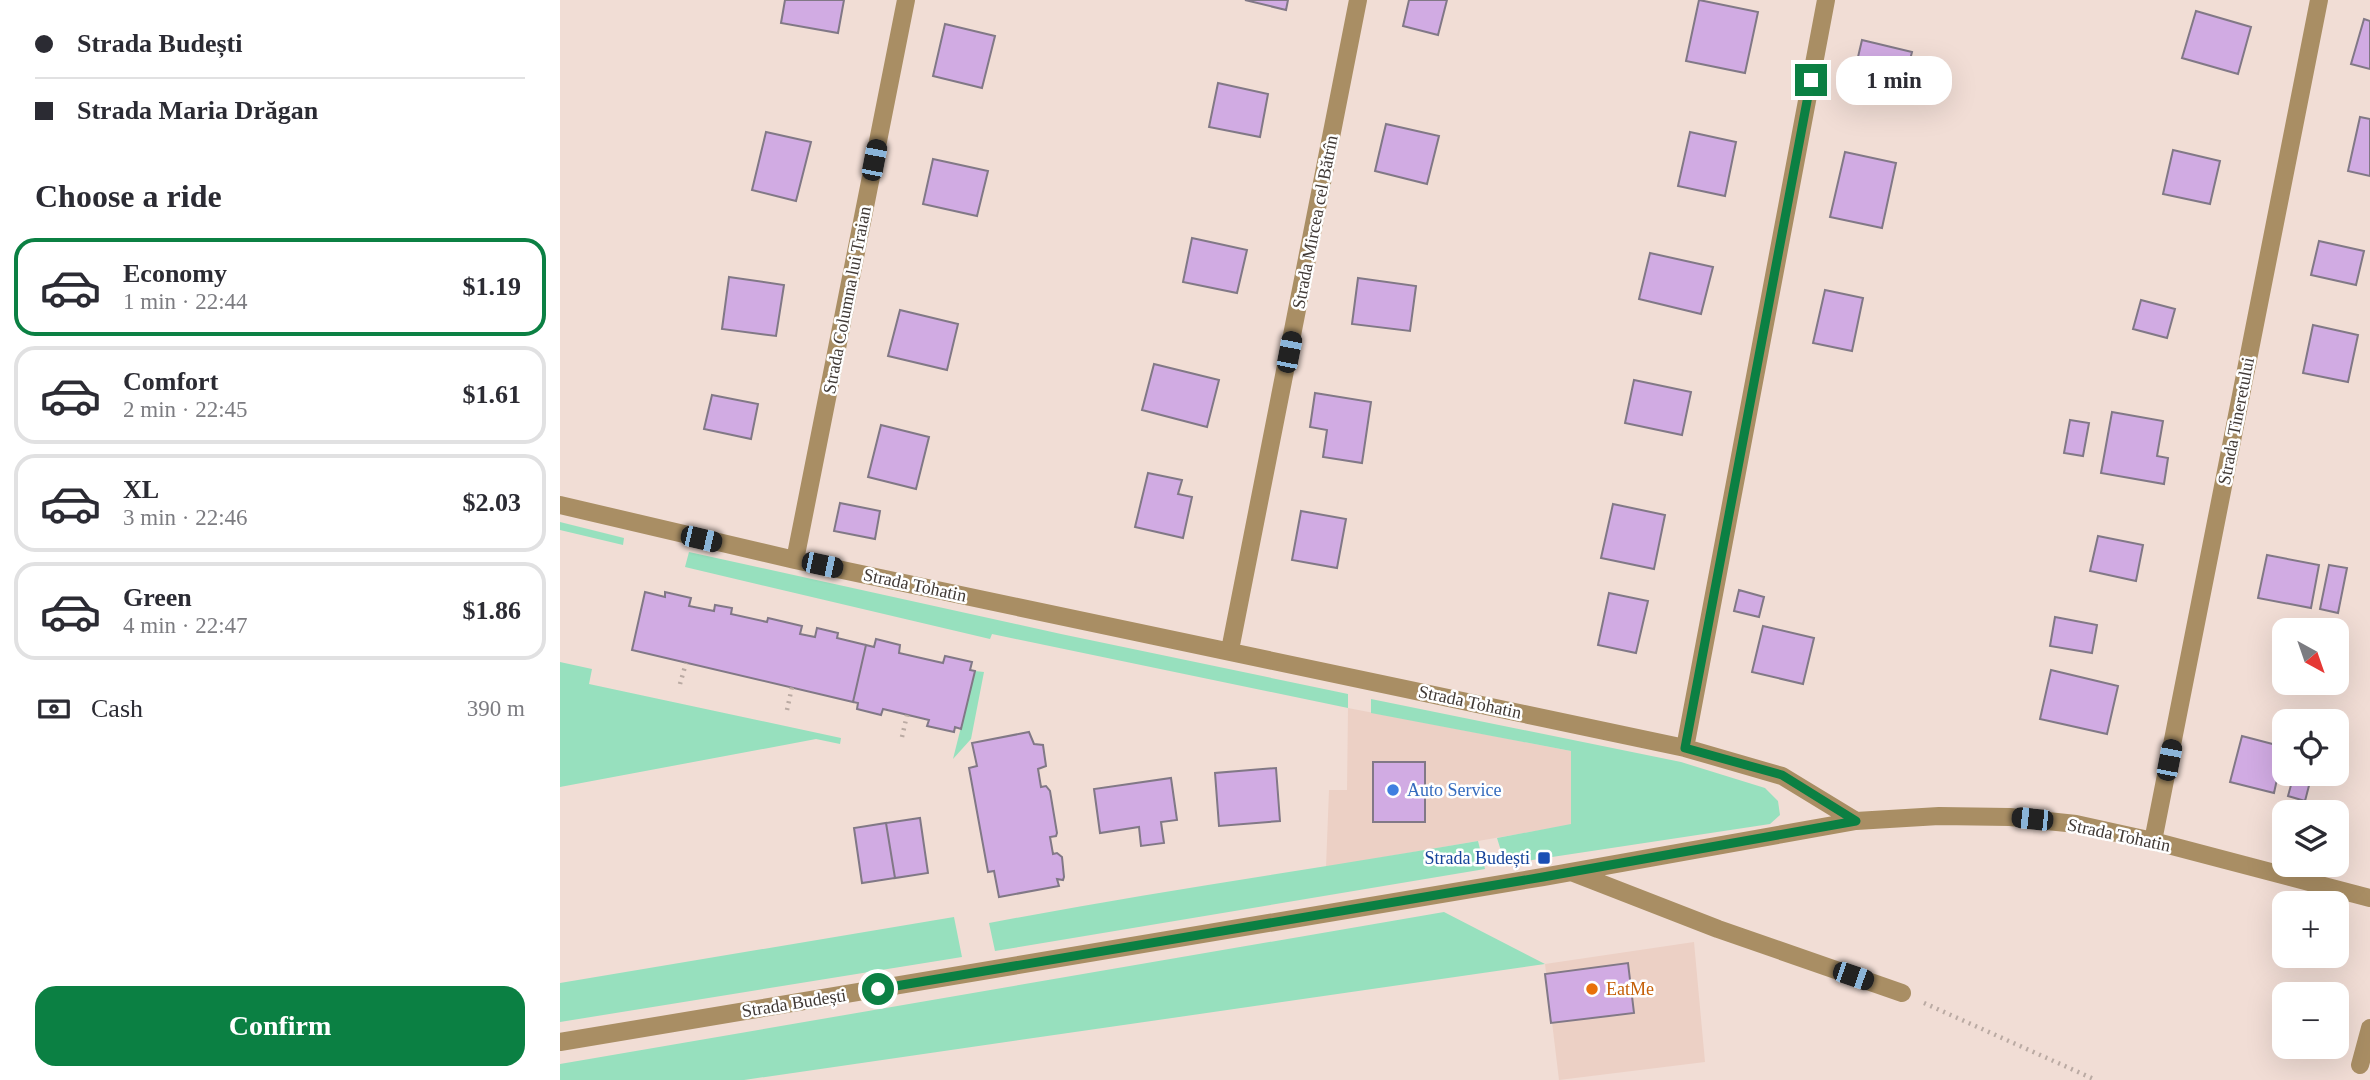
<!DOCTYPE html>
<meta charset="utf-8">
<style>
:root{--surface:#fff;--page:#f7f7f7;--text:#2b2b33;--muted:#7c7c81;--line:#e1e1e2;--accent:#0b8043}
body{margin:0;font-family:Georgia,serif;background:var(--page);color:var(--text);height:100vh;display:flex;flex-direction:column;font-size:26px;white-space:nowrap}
*{box-sizing:border-box;margin:0}
p{font-size:23px;color:var(--muted)}
.icon{flex:none;width:38px;height:38px;fill:none;stroke:currentColor;stroke-width:2;stroke-linecap:round;stroke-linejoin:round}
.map{position:relative;flex:1;overflow:hidden}
.drawer{display:flex;flex-direction:column;background:var(--surface);width:560px}
.drawer>*{flex:none}
.guide{display:grid;align-content:center;height:154px;padding:0 35px;background:var(--surface)}
.needle{width:46px;rotate:140deg}
.buttons{position:absolute;left:1712px;top:618px;display:grid;gap:14px}
.buttons a{display:grid;place-items:center;width:77px;height:77px;border-radius:14px;background:var(--surface);box-shadow:0 7px 28px #0002;font-size:35px}
.end{position:absolute;width:32px;height:32px;margin:-16px;border:9px solid #0b8043;background:#fff;box-shadow:0 0 0 4px #fff}
.from{border-radius:50%}
.bubble{position:absolute;height:49px;border-radius:21px;background:var(--surface);box-shadow:0 7px 28px #0002;font-size:23px;font-weight:800;line-height:49px;text-align:center}
.car{position:absolute;width:21px;height:42px;margin:-21px -10px;border-radius:9px;box-shadow:0 0 5px 2px #0007;background:linear-gradient(#222 24%,#8ab4d8 0 40%,#222 0 76%,#8ab4d8 0 86%,#222 0)}
.guide b{display:flex;align-items:center;gap:24px;height:66px;font-size:26px}
.guide b+b{border-top:2px solid var(--line)}
.guide i{width:18px;height:18px;background:var(--text)}
ul{padding:0;list-style:none}
li{display:flex;align-items:center;gap:21px;height:98px;margin:0 14px 10px;padding:0 21px;border:4px solid var(--line);border-radius:21px}
li div{flex:1}
li b{display:block;font-size:26px}
li em{font-style:normal;font-weight:800}
li.active{border-color:var(--accent)}
li>.icon{width:63px;height:63px;stroke-width:1.5}
h2{padding:0 35px;font-size:32px;line-height:84px}
.pay{display:flex;align-items:center;gap:18px;height:77px;padding:0 35px;font-size:26px}
.pay p{margin-inline-start:auto}
.action{display:flex;gap:14px;margin-top:auto;padding:14px 35px}
.action a{flex:1;height:80px;border-radius:21px;background:var(--accent);color:#fff;font-size:28px;font-weight:800;line-height:80px;text-align:center}
main{display:flex;flex:1;min-height:0}
.map>svg:first-child{display:block}
.built{fill:#ecd0c5}
.green{fill:#97e0be}
.building{fill:#d1abe3;stroke:#817886;stroke-width:2}
.lines{fill:none;stroke-linecap:round;stroke-linejoin:round}
.path{stroke:#baaaa3;stroke-width:4.5;stroke-dasharray:2 5;stroke-linecap:butt}
.minor{stroke:#a98e64;stroke-width:18}
.route{stroke:#0b8043;stroke-width:9}
.shop-dot{fill:#3f7fe0;stroke:#fff;stroke-width:2.5}
.transit-dot{fill:#1a4fb4;stroke:#fff;stroke-width:2.5}
.food-dot{fill:#e8710a;stroke:#fff;stroke-width:2.5}
.labels{text-anchor:middle;dominant-baseline:central;stroke-width:5;stroke-linejoin:round;paint-order:stroke}
.street-label{font-size:18px;fill:#403935;stroke:#fff}
.shop-label{font-size:18px;fill:#366cbe;stroke:#fff;text-anchor:start}
.transit-label{font-size:18px;fill:#164399;stroke:#fff;text-anchor:end}
.food-label{font-size:18px;fill:#c56008;stroke:#fff;text-anchor:start}
</style>
<main>
<section class="drawer">
<div class="guide">
<b><i class="from"></i>Strada Budești</b>
<b><i></i>Strada Maria Drăgan</b>
</div>
<h2>Choose a ride</h2>
<ul>
<li class="active"><svg class="icon" aria-label="car" viewBox="0 0 24 24"><path d="M5 17H2v-5l4-1 3-4h7l3 4 3 1v5h-3M9 17h6M6 11h13"/><circle cx="7" cy="17" r="2"/><circle cx="17" cy="17" r="2"/></svg><div><b>Economy</b><p>1 min · 22:44</p></div><em>$1.19</em></li>
<li><svg class="icon" aria-label="car" viewBox="0 0 24 24"><path d="M5 17H2v-5l4-1 3-4h7l3 4 3 1v5h-3M9 17h6M6 11h13"/><circle cx="7" cy="17" r="2"/><circle cx="17" cy="17" r="2"/></svg><div><b>Comfort</b><p>2 min · 22:45</p></div><em>$1.61</em></li>
<li><svg class="icon" aria-label="car" viewBox="0 0 24 24"><path d="M5 17H2v-5l4-1 3-4h7l3 4 3 1v5h-3M9 17h6M6 11h13"/><circle cx="7" cy="17" r="2"/><circle cx="17" cy="17" r="2"/></svg><div><b>XL</b><p>3 min · 22:46</p></div><em>$2.03</em></li>
<li><svg class="icon" aria-label="car" viewBox="0 0 24 24"><path d="M5 17H2v-5l4-1 3-4h7l3 4 3 1v5h-3M9 17h6M6 11h13"/><circle cx="7" cy="17" r="2"/><circle cx="17" cy="17" r="2"/></svg><div><b>Green</b><p>4 min · 22:47</p></div><em>$1.86</em></li>
</ul>
<div class="pay"><svg class="icon" aria-label="cash" viewBox="0 0 24 24"><path d="M3 7h18v10H3z"/><circle cx="12" cy="12" r="2"/></svg>Cash<p>390 m</p></div>
<div class="action"><a>Confirm</a></div>
</section>
<div class="map">
<svg width="1810" height="1080" viewBox="0 0 1810 1080">
<rect width="100%" height="100%" fill="#f1ddd5"/>
<path class="built" d="M788 708 1011 751V825L766 867 769 790H787Z
M1134 942 1145 1062 999 1080 985 964Z"/>
<path class="green" d="M0 522 64 538 63 545 0 530Z
M129 552 501 634 788 694V708L432 634 430 639 125 567Z
M0 662 32 669 29 684 281 738 280 744 256 739 0 787Z
M415 671 424 672 411 739 393 759Z
M811 699 1121 762 1205 788 1218 801 1220 815 1210 824 945 864 937 838 1011 824V751L811 713Z
M918 841 925 869 435 951 429 923C591 892 755 869 918 841Z
M884 912 985 964 184 1080H0V1064Z
M394 917 402 957 0 1022V983Z"/>
<path class="building" d="M225 0H284L278 33 221 23Z
M685 0H728L726 10Z
M849 0H887L878 35 843 26Z
M1139 0 1198 12 1185 73 1126 61Z
M1636 11 1691 27 1678 74 1622 58Z
M1804 19 1810 21V69L1791 64Z
M385 24 435 36 422 88 373 76Z
M1302 40 1352 52 1339 103 1290 91Z
M658 83 708 94 700 137 649 127Z
M1800 117 1810 119V176L1788 171Z
M826 124 879 136 867 184 815 171Z
M206 132 251 142 236 201 192 190Z
M1130 132 1176 142 1165 196 1118 186Z
M1613 150 1660 161 1650 204 1603 194Z
M1285 152 1336 163 1322 228 1270 217Z
M373 159 428 171 417 216 363 204Z
M632 238 687 250 677 293 623 282Z
M1759 241 1804 251 1796 285 1751 275Z
M1090 253 1153 267 1141 314 1079 299Z
M169 277 224 285 216 336 162 329Z
M798 278 856 286 850 331 792 324Z
M1265 290 1303 298 1292 351 1253 343Z
M1581 300 1615 309 1607 338 1573 329Z
M340 310 398 324 387 370 328 356Z
M1753 325 1798 335 1788 382 1743 373Z
M594 364 659 380 647 427 582 410Z
M1074 380 1131 392 1122 435 1065 423Z
M755 393 811 402 802 463 763 457 767 430 750 427Z
M152 395 198 404 191 439 144 429Z
M1552 412 1603 421 1597 456 1608 458 1604 484 1541 473Z
M1510 420 1529 423 1523 456 1504 453Z
M321 425 369 437 356 489 308 477Z
M588 473 622 480 618 494 632 497 623 538 575 527Z
M280 503 320 511 315 539 274 531Z
M1053 504 1105 515 1094 569 1041 558Z
M741 511 786 519 777 568 732 560Z
M1538 536 1583 545 1576 581 1530 571Z
M1707 555 1759 565 1751 608 1698 598Z
M1769 565 1787 568 1778 613 1760 609Z
M1179 590 1204 597 1199 617 1174 611Z
M85 592 105 597V592L131 598 129 606 154 611 155 605 172 608 171 614 207 622 208 618 242 626 240 634 255 637 257 628 278 633 277 638 306 645 293 702 72 650Z
M1049 593 1088 601 1076 653 1038 645Z
M1495 617 1537 625 1532 653 1490 646Z
M1203 626 1254 638 1243 684 1192 672Z
M316 639 340 645 339 653 383 663 385 656 412 662 410 670 415 671 401 729 395 727 394 732 367 726 369 720 323 709 321 715 297 709 298 703 293 702 306 645 314 647Z
M1491 670 1558 686 1547 734 1480 719Z
M469 732 474 744 483 745 486 766 478 769 481 787 486 786 490 791 497 833 496 836 490 837 493 854 497 853 502 857 504 877 503 880 497 879 499 886 439 897 434 871 428 872 409 768 417 766 412 743Z
M1682 736 1724 747 1714 793 1670 782Z
M813 762H865V822H813Z
M716 768 720 821 659 826 655 773Z
M1734 774H1752L1745 801 1728 796Z
M611 778 617 820 601 822 604 843 581 846 579 827 540 833 534 789Z
M360 818 368 873 335 878 326 823Z
M326 823 335 878 302 883 294 828Z
M1068 963 1074 1013 991 1023 985 974Z"/>
<g class="lines">
<path class="path" d="M120 684 126 663
M227 710 232 687
M342 737 347 715
M1364 1003 1536 1080"/>
<path class="minor" d="M0 505 235 560 1125 748 1222 776 1296 821
M235 560 346 0
M670 650 798 0
M1125 748 1266 0
M1593 841 1759 0
M1014 873 1158 929 1342 993
M0 1042 983 877 1296 821 1379 816 1450 817 1516 824 1593 841 1810 898
M1800 1065 1810 1028"/>
</g>
<g class="lines">
<path class="route" d="M318 989 983 877 1296 821 1222 775 1125 748 1251 80"/>
</g>
<circle class="shop-dot" cx="833" cy="790" r="7"/>
<rect class="transit-dot" x="977" y="851" width="14" height="14" rx="3.5"/>
<circle class="food-dot" cx="1032" cy="989" r="7"/>
<g class="labels">
<g class="street-label">
<text transform="translate(755 222) rotate(-79)">Strada Mircea cel Bătrîn</text>
<text transform="translate(287 300) rotate(-79)">Strada Columna lui Traian</text>
<text transform="translate(1676 421) rotate(-79)">Strada Tineretului</text>
<text transform="translate(355 585) rotate(12)">Strada Tohatin</text>
<text transform="translate(910 702) rotate(12)">Strada Tohatin</text>
<text transform="translate(1559 835) rotate(12)">Strada Tohatin</text>
<text transform="translate(234 1003) rotate(-9)">Strada Budești</text>
</g>
<g class="shop-label">
<text x="847" y="790">Auto Service</text>
</g>
<g class="transit-label">
<text x="970" y="858">Strada Budești</text>
</g>
<g class="food-label">
<text x="1046" y="989">EatMe</text>
</g>
</g>
</svg>
<div class="buttons">
<a><svg class="needle" viewBox="-14 -14 28 28"><path d="M0-13l5 13h-10z" fill="#e53935"/><path d="M0 13l5-13h-10z" fill="#7c7c81"/></svg></a>
<a><svg class="icon" aria-label="locate" viewBox="0 0 24 24"><circle cx="12" cy="12" r="6"/><path d="M12 2v4M12 18v4M2 12h4M18 12h4"/></svg></a>
<a><svg class="icon" aria-label="layers" viewBox="0 0 24 24"><path d="M12 4l9 5-9 5-9-5zM3 14l9 5 9-5"/></svg></a>
<a>+</a>
<a>−</a>
</div>
<i class="end from" style="left:318px;top:989px"></i>
<i class="end" style="left:1251px;top:80px"></i>
<div class="bubble" style="left:1276px;top:56px;width:116px">1 min</div>
<i class="car" style="left:314px;top:160px;rotate:11deg"></i>
<i class="car" style="left:729px;top:352px;rotate:11deg"></i>
<i class="car" style="left:141px;top:539px;rotate:103deg"></i>
<i class="car" style="left:262px;top:565px;rotate:102deg"></i>
<i class="car" style="left:1609px;top:760px;rotate:11deg"></i>
<i class="car" style="left:1472px;top:819px;rotate:276deg"></i>
<i class="car" style="left:1293px;top:976px;rotate:109deg"></i>
</div>
</main>
